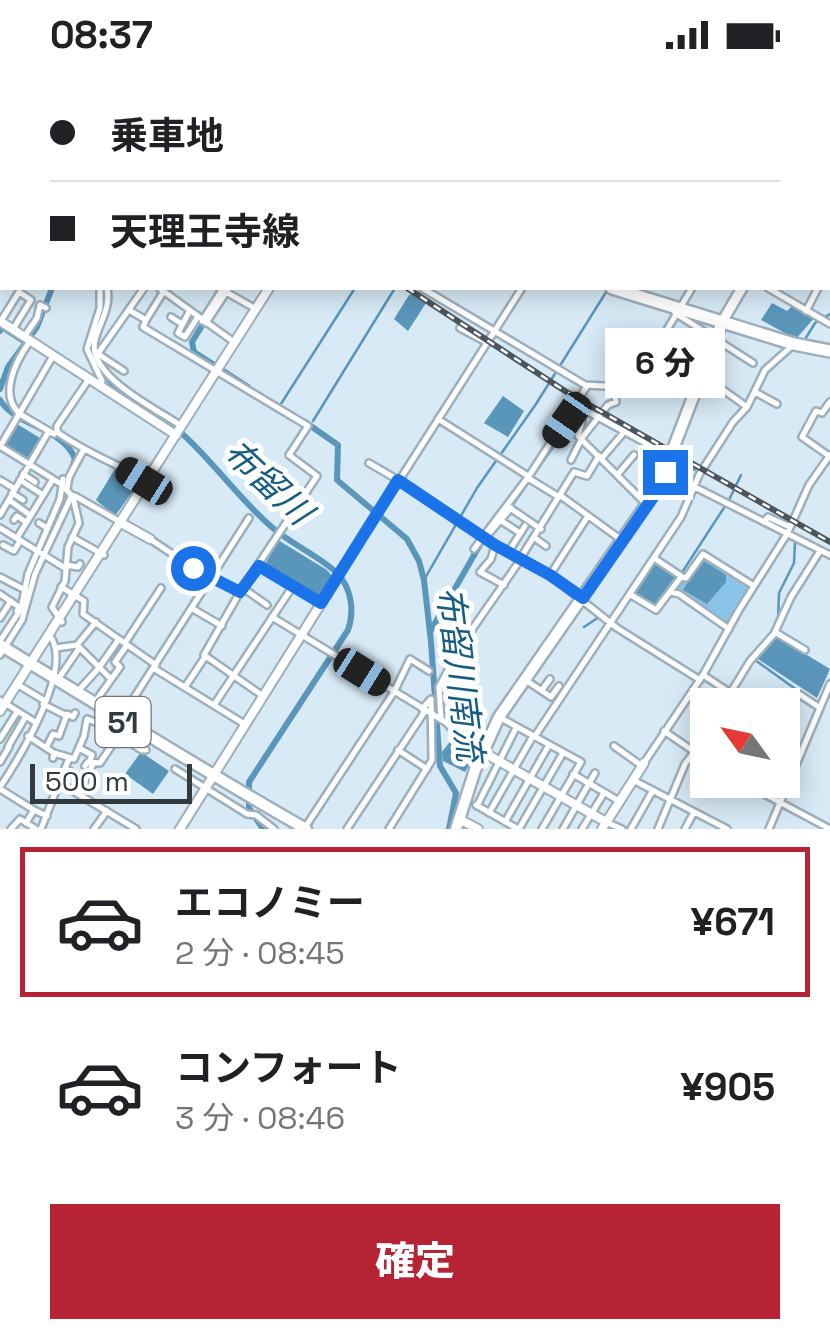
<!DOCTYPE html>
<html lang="ja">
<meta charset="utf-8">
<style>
:root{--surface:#fff;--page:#f6f6f6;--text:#202124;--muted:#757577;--line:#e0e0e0;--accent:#b52334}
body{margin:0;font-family:"Space Grotesk","Noto Sans JP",sans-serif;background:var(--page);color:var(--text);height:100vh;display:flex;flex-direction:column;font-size:38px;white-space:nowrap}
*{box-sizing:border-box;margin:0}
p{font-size:32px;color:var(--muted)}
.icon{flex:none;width:55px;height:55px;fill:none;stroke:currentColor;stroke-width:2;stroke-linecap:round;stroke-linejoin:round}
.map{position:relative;height:759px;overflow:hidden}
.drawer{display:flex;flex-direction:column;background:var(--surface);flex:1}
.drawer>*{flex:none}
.hud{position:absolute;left:0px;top:0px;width:830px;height:220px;box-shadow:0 5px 25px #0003;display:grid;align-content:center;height:220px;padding:0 50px;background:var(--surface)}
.needle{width:65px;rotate:303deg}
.controls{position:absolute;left:690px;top:618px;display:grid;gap:20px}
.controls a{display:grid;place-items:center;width:110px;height:110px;border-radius:0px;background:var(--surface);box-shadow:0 5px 25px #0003;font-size:50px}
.scale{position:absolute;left:30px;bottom:25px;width:162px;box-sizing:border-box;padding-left:10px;border:5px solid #333a3f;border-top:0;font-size:28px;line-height:35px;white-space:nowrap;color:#333a3f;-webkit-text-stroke:8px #fff;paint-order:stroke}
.end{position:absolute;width:45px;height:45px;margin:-22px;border:12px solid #1a73e8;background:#fff;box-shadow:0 0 0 5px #fff}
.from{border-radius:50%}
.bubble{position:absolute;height:70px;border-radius:0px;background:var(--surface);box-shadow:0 5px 25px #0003;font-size:32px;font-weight:800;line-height:70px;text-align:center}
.car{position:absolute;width:30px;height:60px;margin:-30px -15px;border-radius:12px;box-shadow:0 0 8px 2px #0007;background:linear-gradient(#222 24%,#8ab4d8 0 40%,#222 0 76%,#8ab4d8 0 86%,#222 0)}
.hud b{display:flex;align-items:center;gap:35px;height:95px;font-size:38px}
.hud b+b{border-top:2px solid var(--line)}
.hud i{width:25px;height:25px;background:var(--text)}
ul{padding:18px 0 0;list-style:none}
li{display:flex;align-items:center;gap:30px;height:150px;margin:0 20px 15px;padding:0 30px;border:5px solid transparent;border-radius:0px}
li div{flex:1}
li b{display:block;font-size:38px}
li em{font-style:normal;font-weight:800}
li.active{border-color:var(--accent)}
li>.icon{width:90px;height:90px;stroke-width:1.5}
.button{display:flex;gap:20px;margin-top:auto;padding:20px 50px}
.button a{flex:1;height:115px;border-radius:0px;background:var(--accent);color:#fff;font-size:40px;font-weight:800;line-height:115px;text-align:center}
.status{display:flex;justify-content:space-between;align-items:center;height:70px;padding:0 50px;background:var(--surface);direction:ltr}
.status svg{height:28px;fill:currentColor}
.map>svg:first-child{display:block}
.green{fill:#8ac3e8}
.water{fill:#5a95ba}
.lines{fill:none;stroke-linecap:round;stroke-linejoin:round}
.stream{stroke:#5a95ba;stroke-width:2.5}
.river{stroke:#5a95ba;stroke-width:6}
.minor-casing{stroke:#9dafbb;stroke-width:10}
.tertiary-casing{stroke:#9dafbb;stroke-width:12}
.secondary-casing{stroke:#9dafbb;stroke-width:14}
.primary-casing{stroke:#9dafbb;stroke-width:15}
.trunk-casing{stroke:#9dafbb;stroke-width:16}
.minor{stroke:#fff;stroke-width:5}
.tertiary{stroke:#fff;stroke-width:8}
.secondary{stroke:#fff;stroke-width:9}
.primary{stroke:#fff;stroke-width:10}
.trunk{stroke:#fff;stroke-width:11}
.rail-casing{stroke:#4c555b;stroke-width:6}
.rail{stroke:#fff;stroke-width:2.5;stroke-dasharray:8;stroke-linecap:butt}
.route{stroke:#1a73e8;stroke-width:12}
.labels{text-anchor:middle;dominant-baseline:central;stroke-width:10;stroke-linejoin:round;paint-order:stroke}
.shield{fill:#fff;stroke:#707579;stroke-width:2.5}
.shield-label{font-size:30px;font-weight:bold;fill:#333a3f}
.water-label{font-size:35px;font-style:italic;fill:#155d82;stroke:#fff}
</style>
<div class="status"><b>08:37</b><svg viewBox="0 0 49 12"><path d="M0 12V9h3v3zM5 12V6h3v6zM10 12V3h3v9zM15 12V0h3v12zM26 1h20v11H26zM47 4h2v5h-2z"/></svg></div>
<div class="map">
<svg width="830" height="759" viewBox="0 0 830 759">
<rect width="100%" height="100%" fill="#d7eaf6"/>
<path class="green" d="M701 487 752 516 729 557 673 521 681 509H687Z"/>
<path class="water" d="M413 224 426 233 408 261 394 249 409 225Z
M772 233 787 241 794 234 815 247 796 269 761 250Z
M503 326 524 341 508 367 484 353Z
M17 354 40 368 27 389 4 376Z
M115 399 138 414 115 446 96 430Z
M278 470 327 500 333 507 321 527 265 495Z
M702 490 726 505V512L707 534 683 520Z
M655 491 676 508 654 537 634 525Z
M776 566 830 599 817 628 758 589Z
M452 669 477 683 465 702 443 691 442 682Z
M141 682 169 701 153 724 125 704Z"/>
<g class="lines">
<path class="stream" d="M491 2 493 0
M804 271 815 253 830 244
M767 295 784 281
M279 337 355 218
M313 351 395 218
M681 504 729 430 741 405
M424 510 477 418 536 334 608 219
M778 550 779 523 794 493 795 472
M584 557 599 547
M755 590 801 623
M186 743 200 719"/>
<path class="river" d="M101 0 103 2
M103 218 104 236 91 278C101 321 148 334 178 360 213 390 238 429 274 459 293 475 319 486 337 503 351 517 355 541 348 560L249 712V738L263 759
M206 249 192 272 194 282 248 317
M0 261 2 257 25 272
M0 319 8 297 37 257 52 218
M0 330C16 357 64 358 75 389L72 398
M305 352 338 375 337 410 407 469 419 491 424 510 431 572 440 696 456 723 449 759
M671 385 701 401
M507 440 579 337 621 357
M42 477 63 433 66 415
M430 562 481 473
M0 576 24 537"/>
<defs>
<path id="minor" d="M12 0 16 2
M80 0 82 2
M126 0 130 2
M242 0H261
M340 0 346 2
M413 0 417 2
M146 2 148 0
M189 2 191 0
M279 2 280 0
M319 2 320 0
M661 2 663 0
M705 2 706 0
M746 2H752
M788 2 790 0
M0 12 2 14
M0 71 2 72
M0 90 2 86
M0 166 2 167
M0 186 2 188
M828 202 830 198
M100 218V238L87 279 102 311 101 316
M107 218C111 238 100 251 95 270 86 305 156 339 180 355
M159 218 234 272
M219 218 256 239
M422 218 585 315 623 317 647 293 692 218
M768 218 830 254
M129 240 146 250 143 257 308 356 289 385 317 406 240 522 204 585 263 626
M806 241 818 218
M189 242 178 263 185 267 197 248
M675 243 753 293
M171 247 182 254
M146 250 164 221
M1 251 19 222 31 230 13 259
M202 251 222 220
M206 253 229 218
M460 258 488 273
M24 267 37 248 40 235 46 238
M658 273 747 337
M98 284 124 301
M97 285 144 218
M89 309 57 356V362C86 383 116 393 146 411
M755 322 777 334
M18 342C0 324 15 292 30 271
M18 343 54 364
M572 343 582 351 578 366 647 435
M576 346 583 339 668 385
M438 349 528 406
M581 369 608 335 616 332 614 318
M1 375 53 286
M0 376 61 414 73 427 79 453 68 477 65 511 52 537 62 552
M829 386 802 367 816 341 822 343 830 332
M602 388 625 361
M571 390 581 370
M369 393 398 410
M665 402 830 485
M23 404 35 412
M618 404 634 385
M528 408 559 427
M0 410 15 419
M20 410 43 425
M399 410 495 475 550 505 617 558 700 610
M67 419 69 407 84 379
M12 423 23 430
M75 426 122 453
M561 426 623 471
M9 430 30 445
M507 436 541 459
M0 445 49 361
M14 450 17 446 26 452
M500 450 520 463
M764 452 768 447 790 457
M39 453 47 458
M0 458 65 498
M72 467 104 485
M17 468 53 409
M485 468 511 438
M535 468 546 476
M150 469 196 500 240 522
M3 475 14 481 20 471
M495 475 491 489 480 502 504 515
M474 479 529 406 587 316
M509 481 525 456
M654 488 681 506
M520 489 574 402 587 406 599 386
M66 495 78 497 80 494
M259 496 321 533
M550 505 588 446
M0 507 27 521
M337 508 522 218
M61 517 84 531 83 544 156 595
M243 518 267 535
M671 522 679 524 729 559
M0 524 19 537 17 541
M631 525 656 540 681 507 686 508 703 484 754 516
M193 539 222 556
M272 547 447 653 459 669 482 684
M0 548 11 531
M775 562 805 580
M0 571 21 539 28 504 60 429 63 409
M125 573 161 518
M77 575 111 609
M56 578 77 575 96 552
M0 585 22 550 35 504 72 425
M98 599 119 569
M155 599 246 655
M703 605 729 622
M59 608 78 580
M527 611 551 627 559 616
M20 616 45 631
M185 617 205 587
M542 620 550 609
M78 621 98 599
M0 630 35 652
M95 632 120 597 115 592 127 575
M43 634 65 645
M214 635 293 516
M723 635 750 591 774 564 791 527 820 481
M103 641 98 653 113 662
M121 648 249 448
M501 648 581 692 542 759
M441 649 439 617 464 571 521 489
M118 650 114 663 142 680H146
M782 654 799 624 820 638
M664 661 708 691
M28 666 54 683 53 688
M535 666 681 447 699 405 733 352 747 337 765 300 793 275
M0 669 17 642
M614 676 642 696
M8 677 26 646
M46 678 53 664 59 666 67 644 73 647 75 643
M79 678 92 685 89 693
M398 680 427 699
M54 683 74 689 84 666 87 649 98 653
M69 689 65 698 83 710
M0 692 9 677
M644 693 703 605 739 540 787 464 809 415 830 385
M93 694 78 724 136 759
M85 696 88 692 100 693 118 666
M175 699 247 744 256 745 274 759
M573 704 619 731
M49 706 78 724
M633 710 727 759
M738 710 830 759
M0 717C20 687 74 598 50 566
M0 719 34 740
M476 735 518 759
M477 736 516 658
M489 743 533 666
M505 752 549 675
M606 752 622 759
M26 753 34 740 47 746
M306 756 394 622 410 589 429 601
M11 759 20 749 36 759
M41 759 59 713
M94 759 107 741
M347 759 425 641
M389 759 432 690 431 629 422 639
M519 759 563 683
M563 759 595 703
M582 759 604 723
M631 759 653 720
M658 759 685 694 708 664
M685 759 694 742
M769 759 830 614"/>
<path id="tertiary" d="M265 0 270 2
M239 2 241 0
M0 41 2 42
M0 109 2 111
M0 251 176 365
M123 454 150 469
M0 641 269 218
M483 682 606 752
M459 749 478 759
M180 759 337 508
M602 759 644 693"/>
<path id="secondary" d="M828 72 830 67
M722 252 742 218"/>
<path id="primary" d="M622 0 625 2
M828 134 830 135
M0 575C102 637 202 700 306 759
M456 759 475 700 499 647 658 418 722 252"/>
<path id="trunk" d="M159 0 163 2
M64 2 65 0
M404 2 406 0
M0 150 2 145
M612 218 794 274 830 281"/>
</defs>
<use href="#minor" class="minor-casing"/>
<use href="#tertiary" class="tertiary-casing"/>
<use href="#secondary" class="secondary-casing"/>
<use href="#primary" class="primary-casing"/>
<use href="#trunk" class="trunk-casing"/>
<use href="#minor" class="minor"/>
<use href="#tertiary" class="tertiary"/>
<use href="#secondary" class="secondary"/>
<use href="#primary" class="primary"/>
<use href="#trunk" class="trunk"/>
<defs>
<path id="rail" d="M0 76 2 77
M407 218 565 321 830 472"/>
</defs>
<use href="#rail" class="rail-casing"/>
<use href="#rail" class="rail"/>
</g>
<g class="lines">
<path class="route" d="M193 498 240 522 259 496 321 533 398 410 495 475 550 505 583 528 655 424 665 402"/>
</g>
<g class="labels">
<rect class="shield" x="95.5" y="627" width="55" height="50" rx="8"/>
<g class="shield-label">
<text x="123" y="652">51</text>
</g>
<g class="water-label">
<text transform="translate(268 412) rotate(43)">布留川</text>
<text transform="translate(460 604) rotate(83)">布留川南流</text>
</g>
</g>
</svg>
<div class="controls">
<a><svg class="needle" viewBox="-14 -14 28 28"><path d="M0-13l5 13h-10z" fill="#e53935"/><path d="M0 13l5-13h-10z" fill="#757577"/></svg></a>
</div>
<div class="scale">500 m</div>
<i class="end from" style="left:193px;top:498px"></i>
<i class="end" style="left:665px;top:402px"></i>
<div class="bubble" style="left:605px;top:258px;width:120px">6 分</div>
<i class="car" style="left:567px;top:350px;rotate:215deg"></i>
<i class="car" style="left:144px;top:411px;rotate:302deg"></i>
<i class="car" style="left:362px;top:602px;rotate:122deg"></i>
<div class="hud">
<b><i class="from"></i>乗車地</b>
<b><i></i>天理王寺線</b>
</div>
</div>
<section class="drawer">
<ul>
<li class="active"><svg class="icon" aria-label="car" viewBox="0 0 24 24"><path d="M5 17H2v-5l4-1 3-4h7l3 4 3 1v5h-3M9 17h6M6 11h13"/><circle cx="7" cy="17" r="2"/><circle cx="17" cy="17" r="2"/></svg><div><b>エコノミー</b><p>2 分 · 08:45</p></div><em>¥671</em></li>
<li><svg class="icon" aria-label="car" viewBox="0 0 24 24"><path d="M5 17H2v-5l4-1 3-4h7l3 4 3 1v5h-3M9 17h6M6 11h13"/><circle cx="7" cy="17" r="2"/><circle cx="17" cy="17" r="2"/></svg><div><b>コンフォート</b><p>3 分 · 08:46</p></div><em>¥905</em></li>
</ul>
<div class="button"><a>確定</a></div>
</section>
